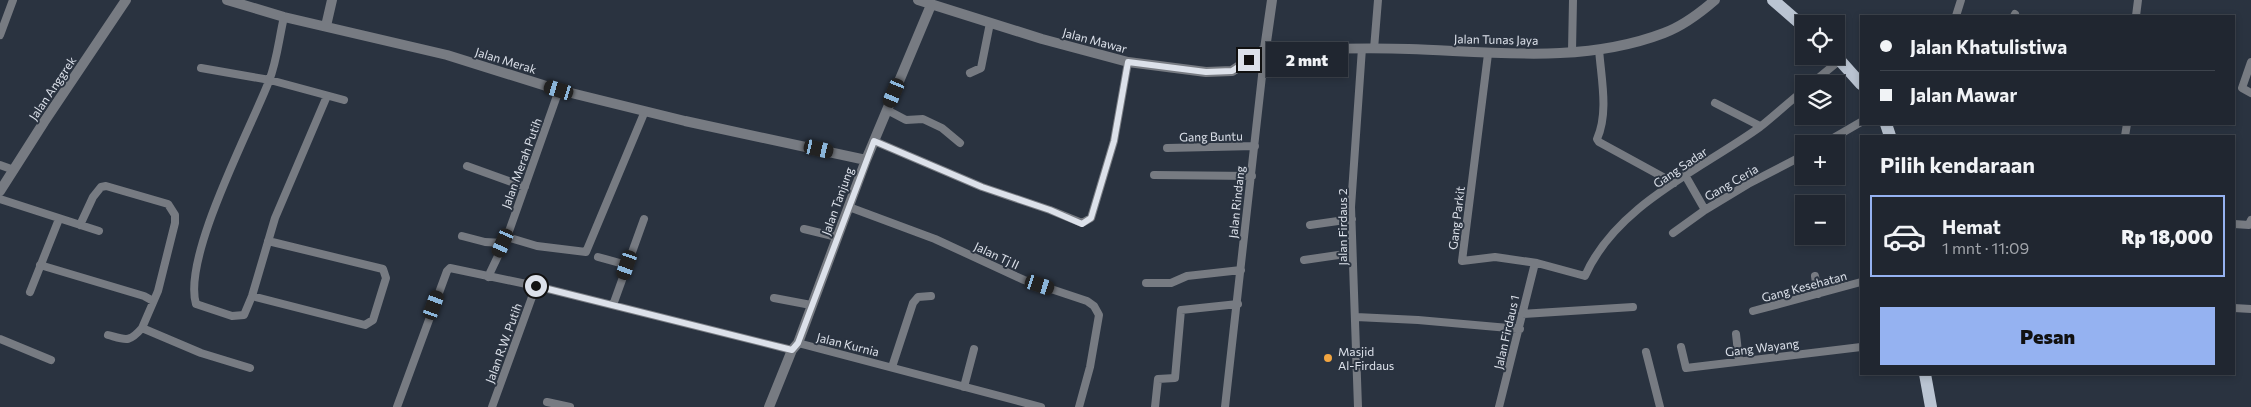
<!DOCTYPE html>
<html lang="id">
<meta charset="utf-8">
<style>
:root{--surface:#202630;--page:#282e38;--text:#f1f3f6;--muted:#a2a5ab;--line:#3d434c;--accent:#95b2f1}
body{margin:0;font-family:Commissioner,sans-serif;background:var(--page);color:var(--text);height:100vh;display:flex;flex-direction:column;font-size:19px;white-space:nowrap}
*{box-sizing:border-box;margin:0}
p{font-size:16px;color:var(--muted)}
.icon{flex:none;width:28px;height:28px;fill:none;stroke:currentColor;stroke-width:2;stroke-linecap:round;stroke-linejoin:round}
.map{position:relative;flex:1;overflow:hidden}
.sheet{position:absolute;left:1860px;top:135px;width:375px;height:240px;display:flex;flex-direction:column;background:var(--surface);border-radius:0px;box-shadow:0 2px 8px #0003,0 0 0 1px var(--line)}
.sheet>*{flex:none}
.guide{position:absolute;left:1860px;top:15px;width:375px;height:110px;border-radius:0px;box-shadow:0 2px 8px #0003,0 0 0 1px var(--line);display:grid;align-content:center;height:110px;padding:0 20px;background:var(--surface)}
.fabs{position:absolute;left:1795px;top:15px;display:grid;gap:10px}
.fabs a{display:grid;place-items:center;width:50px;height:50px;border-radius:0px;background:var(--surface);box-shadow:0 2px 8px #0003,0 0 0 1px var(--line);font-size:25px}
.end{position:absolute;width:22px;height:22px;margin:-11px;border:6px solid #dce1ea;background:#111;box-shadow:0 0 0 2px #111}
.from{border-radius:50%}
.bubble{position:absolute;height:35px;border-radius:0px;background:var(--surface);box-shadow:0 2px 8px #0003,0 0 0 1px var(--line);font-size:16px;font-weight:800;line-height:35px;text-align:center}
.car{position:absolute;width:15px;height:30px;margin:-15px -8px;border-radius:6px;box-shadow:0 0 4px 1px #0007;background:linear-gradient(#222 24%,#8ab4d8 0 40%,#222 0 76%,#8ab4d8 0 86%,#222 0)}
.guide b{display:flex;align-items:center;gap:18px;height:48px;font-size:19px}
.guide b+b{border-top:1px solid var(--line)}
.guide i{width:12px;height:12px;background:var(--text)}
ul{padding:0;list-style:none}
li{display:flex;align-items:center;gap:15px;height:82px;margin:0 10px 8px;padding:0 10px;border:2px solid transparent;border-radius:0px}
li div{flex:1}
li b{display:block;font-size:19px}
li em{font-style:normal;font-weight:800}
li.selected{border-color:var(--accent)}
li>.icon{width:45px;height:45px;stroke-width:1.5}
h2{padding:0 20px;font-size:22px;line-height:60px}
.primary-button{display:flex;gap:10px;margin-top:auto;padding:10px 20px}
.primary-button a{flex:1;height:58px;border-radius:0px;background:var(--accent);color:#111;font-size:20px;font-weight:800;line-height:58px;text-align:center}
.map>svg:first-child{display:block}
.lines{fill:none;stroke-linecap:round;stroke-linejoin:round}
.minor{stroke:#777b82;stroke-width:8}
.tertiary{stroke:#777b82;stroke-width:10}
.primary{stroke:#bac4d2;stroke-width:12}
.route{stroke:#dce1ea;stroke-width:6}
.poi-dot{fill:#f2a540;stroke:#2a3340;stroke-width:2}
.labels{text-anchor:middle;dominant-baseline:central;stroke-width:4;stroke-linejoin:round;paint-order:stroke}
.street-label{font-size:12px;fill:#dce1ea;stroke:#2a3340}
.poi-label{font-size:12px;fill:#dce1ea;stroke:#2a3340;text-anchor:start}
</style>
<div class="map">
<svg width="2251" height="407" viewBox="0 0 2251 407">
<rect width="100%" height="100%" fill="#2a3340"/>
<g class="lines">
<path class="minor" d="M1956 16 1961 0
M2014 16 2015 14
M2136 16 2138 0
M284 17C279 38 277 61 269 81 251 128 182 257 196 304L232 316 244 315 252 296 275 218 327 96
M0 35 13 0
M1374 49 1378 0
M1599 49C1601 78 1609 112 1597 139L1599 142 1674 183
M1572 51 1573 0
M1488 54 1462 261 1495 257 1537 263 1585 276C1616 205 1700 170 1760 127 1775 115 1789 102 1804 90
M2251 62 2242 88 2251 93
M201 68 270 80 344 100
M970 73 981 68 990 23
M1811 84 1840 60
M1715 103 1760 126
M887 110 906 120 923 119 942 128 960 143
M2125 136 2127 124
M874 141 982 187 1050 210 1082 223 1091 218 1114 141 1128 62
M1823 144 1861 122
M1167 148 1255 146
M0 165 14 170
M467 166 525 187
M1154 175 1252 176
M1685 175 1705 210
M0 199 99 231
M849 207 935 239 1024 280 1087 301 1094 306 1099 315 1090 367 1079 407
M2234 224 2249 225 2251 220
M80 225 93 197 101 187 106 186 168 204 175 215V223L158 291 142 328 201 353 250 368
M1310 225 1352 219
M804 229 837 237
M1673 233 1705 210 1748 184 1804 155
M462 236 485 242 503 243
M507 237 537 246 586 252 645 111
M598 257 627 265
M1304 260 1352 253
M40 265 144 296 153 301
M1815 276 1818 294
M488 277 507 237 559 90
M1146 283H1171L1187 276 1241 270
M30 292 59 219
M252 296 365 325 373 320 386 278 383 269 268 241
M774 298 811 305
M613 305 644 219
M2234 308 2251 309
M1753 311 1861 282
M1522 314 1633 307
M1356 317 1418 320 1520 329
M1736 334 1739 361
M108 335C126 340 129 343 142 328
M0 339 51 360
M798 343 1041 407
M1681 347 1686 368 1861 347
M1646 352 1660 407
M892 367 913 303 918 297 931 296
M964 387 974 349
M547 402 570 407
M397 407 447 271 450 268 536 286 792 350
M492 407 536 286
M1155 407 1158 379 1175 378 1181 310 1238 304
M1225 407 1265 49
M1358 407 1351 207 1362 48
M1499 407 1535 263"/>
<path class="tertiary" d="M227 0 284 17 447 55 559 90 685 121 866 160
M918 0 1042 39 1128 62 1206 72 1232 71 1265 49
M326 26 332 0
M1265 49C1313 50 1361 47 1409 49 1494 52 1583 64 1664 33 1683 26 1700 13 1715 0
M1265 49 1272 0
M0 191 44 122 126 0
M769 407 792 350 798 343 866 160 931 5"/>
<path class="primary" d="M1773 0 1804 27
M1836 56 1861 84
M1886 124 1890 136
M1925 374 1931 407"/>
</g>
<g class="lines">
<path class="route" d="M536 286 792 350 798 343 874 141 982 187 1050 210 1082 224 1091 218 1114 141 1128 62 1206 72 1232 71 1249 60"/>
</g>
<circle class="poi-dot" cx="1328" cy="358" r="5"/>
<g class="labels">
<g class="street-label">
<text transform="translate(1496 39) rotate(1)">Jalan Tunas Jaya</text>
<text transform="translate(1095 40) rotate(15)">Jalan Mawar</text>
<text transform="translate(506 60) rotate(17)">Jalan Merak</text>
<text transform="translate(52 88) rotate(-56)">Jalan Anggrek</text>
<text transform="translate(1211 136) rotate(-1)">Gang Buntu</text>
<text transform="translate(521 163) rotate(-70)">Jalan Merah Putih</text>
<text transform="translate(1680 167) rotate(-34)">Gang Sadar</text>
<text transform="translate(1731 182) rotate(-30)">Gang Ceria</text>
<text transform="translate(837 201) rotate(-70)">Jalan Tanjung</text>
<text transform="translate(1236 202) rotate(-84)">Jalan Rindang</text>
<text transform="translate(1456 218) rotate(-83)">Gang Parkit</text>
<text transform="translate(1342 227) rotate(-90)">Jalan Firdaus 2</text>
<text transform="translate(997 255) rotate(25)">Jalan Tj II</text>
<text transform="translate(1804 286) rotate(-15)">Gang Kesehatan</text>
<text transform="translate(1506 332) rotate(-77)">Jalan Firdaus 1</text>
<text transform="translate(503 343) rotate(-70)">Jalan R.W. Putih</text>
<text transform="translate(848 344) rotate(14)">Jalan Kurnia</text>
<text transform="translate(1762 347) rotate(-7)">Gang Wayang</text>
</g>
<g class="poi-label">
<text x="1338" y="351">Masjid<tspan x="1338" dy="14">Al-Firdaus</tspan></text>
</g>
</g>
</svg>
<div class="fabs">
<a><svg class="icon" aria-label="locate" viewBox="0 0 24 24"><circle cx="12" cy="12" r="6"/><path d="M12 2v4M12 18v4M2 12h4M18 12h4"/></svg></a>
<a><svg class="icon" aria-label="layers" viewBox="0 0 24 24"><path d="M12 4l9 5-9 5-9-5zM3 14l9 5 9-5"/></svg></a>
<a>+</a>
<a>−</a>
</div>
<i class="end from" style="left:536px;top:286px"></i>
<i class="end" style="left:1249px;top:60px"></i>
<div class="bubble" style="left:1266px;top:42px;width:82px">2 mnt</div>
<i class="car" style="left:559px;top:90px;rotate:287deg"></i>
<i class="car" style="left:894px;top:93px;rotate:203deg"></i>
<i class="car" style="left:819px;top:149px;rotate:103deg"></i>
<i class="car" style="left:503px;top:243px;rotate:204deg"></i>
<i class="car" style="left:627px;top:265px;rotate:199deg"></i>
<i class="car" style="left:1040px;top:285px;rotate:108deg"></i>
<i class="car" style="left:434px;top:305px;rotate:20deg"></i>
<div class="guide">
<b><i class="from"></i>Jalan Khatulistiwa</b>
<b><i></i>Jalan Mawar</b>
</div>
<section class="sheet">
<h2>Pilih kendaraan</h2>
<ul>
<li class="selected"><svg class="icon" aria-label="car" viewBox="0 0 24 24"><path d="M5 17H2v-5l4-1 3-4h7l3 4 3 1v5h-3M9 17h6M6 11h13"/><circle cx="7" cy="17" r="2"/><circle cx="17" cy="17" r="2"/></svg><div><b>Hemat</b><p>1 mnt · 11:09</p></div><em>Rp 18,000</em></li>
</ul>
<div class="primary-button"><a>Pesan</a></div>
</section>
</div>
